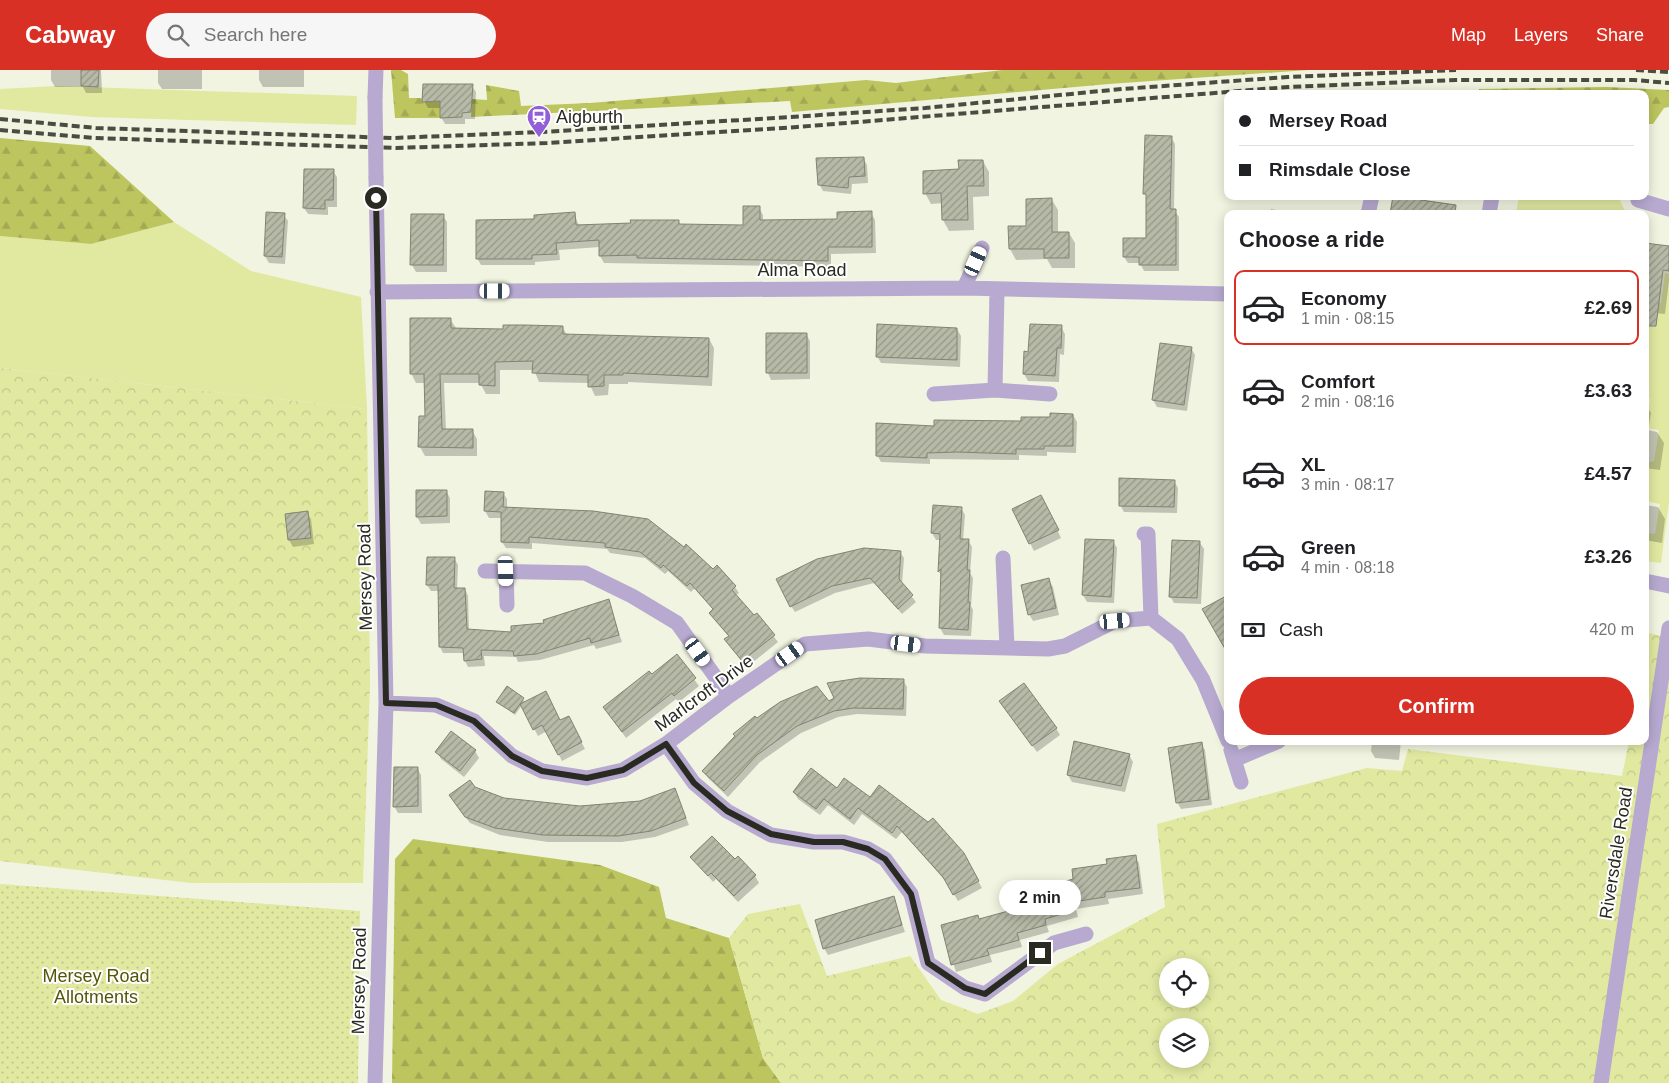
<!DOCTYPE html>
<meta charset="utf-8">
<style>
:root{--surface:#fff;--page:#f6f6f6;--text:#202124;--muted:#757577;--line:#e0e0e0;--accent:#d93025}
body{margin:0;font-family:Arial,sans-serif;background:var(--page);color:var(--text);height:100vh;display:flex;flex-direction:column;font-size:19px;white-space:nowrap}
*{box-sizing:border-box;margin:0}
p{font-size:16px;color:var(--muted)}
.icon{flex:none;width:28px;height:28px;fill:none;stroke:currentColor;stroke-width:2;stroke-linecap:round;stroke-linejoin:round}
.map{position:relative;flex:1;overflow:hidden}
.sheet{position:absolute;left:1224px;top:140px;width:425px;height:535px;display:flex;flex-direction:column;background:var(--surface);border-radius:10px;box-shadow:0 2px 12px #0003}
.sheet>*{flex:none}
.hud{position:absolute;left:1224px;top:20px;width:425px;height:110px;border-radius:10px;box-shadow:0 2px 12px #0003;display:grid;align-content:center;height:110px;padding:0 15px;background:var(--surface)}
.fabs{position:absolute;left:1159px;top:888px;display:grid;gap:10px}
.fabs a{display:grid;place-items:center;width:50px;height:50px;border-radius:50%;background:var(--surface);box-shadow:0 2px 12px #0003;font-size:25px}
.end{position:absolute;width:22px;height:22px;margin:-11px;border:6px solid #292a22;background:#fff;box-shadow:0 0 0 2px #fff}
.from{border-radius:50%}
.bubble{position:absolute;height:35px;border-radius:18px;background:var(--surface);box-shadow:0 2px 12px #0003;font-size:16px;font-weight:700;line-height:35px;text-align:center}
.car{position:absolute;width:15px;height:30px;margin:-15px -8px;border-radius:6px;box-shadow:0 0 4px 1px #0007;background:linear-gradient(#fff 24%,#345 0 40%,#fff 0 76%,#345 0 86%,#fff 0)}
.hud b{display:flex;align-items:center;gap:18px;height:48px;font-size:19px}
.hud b+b{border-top:1px solid var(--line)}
.hud i{width:12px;height:12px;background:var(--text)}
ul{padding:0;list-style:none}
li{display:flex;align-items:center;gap:15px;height:75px;margin:0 10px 8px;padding:0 5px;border:2px solid transparent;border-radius:10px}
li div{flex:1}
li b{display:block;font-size:19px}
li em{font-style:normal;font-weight:700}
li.current{border-color:var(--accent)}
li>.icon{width:45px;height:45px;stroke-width:1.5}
h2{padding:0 15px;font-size:22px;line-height:60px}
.pay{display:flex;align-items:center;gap:12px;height:55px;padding:0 15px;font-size:19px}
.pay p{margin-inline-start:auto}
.cta{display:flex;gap:10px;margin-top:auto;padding:10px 15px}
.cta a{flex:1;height:58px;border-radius:30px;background:var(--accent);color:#fff;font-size:20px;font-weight:700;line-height:58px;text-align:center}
header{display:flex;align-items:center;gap:30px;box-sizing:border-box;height:70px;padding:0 25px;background:var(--accent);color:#fff}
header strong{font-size:24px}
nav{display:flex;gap:28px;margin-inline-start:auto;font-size:18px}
.search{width:350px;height:45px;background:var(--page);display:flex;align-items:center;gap:12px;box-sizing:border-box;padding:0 18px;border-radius:28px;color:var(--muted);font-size:19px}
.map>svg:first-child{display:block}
.grass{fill:#e1e8a0}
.forest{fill:url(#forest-firs)}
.park{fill:url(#park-crowns);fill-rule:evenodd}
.garden{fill:url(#garden-dots)}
.shadow{fill:#0003}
.building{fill:url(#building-hatch);stroke:#828472}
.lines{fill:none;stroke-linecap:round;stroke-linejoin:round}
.minor{stroke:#b7a9d0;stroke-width:15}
.rail{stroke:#4a4c42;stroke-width:4;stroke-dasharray:8 4;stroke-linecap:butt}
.minor-bridge{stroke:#b7a9d0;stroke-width:15}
.route{stroke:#292a22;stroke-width:6}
.labels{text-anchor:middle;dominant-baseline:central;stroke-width:4;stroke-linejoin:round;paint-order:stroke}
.poi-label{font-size:18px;fill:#292a22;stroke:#fff;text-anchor:start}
.street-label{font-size:18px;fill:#292a22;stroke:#fff}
.park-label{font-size:18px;fill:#535708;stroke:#fff}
</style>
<header>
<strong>Cabway</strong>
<div class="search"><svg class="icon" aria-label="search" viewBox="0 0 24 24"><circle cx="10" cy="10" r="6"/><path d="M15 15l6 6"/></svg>Search here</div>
<nav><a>Map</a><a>Layers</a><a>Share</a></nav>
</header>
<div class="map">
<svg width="1669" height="1013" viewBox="0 0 1669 1013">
<defs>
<pattern id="forest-firs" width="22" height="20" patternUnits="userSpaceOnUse" patternTransform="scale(1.25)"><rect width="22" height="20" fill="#bdc55f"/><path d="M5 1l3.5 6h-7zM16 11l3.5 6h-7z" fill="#a2a952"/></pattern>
<pattern id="park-crowns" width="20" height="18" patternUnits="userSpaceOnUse" patternTransform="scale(1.25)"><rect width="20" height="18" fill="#e1e8a0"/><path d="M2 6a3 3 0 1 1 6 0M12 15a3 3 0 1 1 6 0" fill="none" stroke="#c1c78a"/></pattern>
<pattern id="garden-dots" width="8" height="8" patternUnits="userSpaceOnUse" patternTransform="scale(1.25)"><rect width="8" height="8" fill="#e1e8a0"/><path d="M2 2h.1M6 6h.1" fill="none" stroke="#c1c78a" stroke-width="1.8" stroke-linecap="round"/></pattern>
<pattern id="building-hatch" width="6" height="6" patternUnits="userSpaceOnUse" patternTransform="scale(1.25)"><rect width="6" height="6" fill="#b7baa7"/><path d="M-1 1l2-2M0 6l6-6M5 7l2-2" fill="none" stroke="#959788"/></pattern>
</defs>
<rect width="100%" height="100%" fill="#f1f4e0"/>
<path class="grass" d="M57 16 357 26 356 55 92 47 0 39V19Z
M1519 126H1618L1624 139 1631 144H1516Z
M174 152 251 201 361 227 367 339 0 298V166L91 174Z
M1665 203 1669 204V432L1661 493 1645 491V463L1655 464 1660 434 1645 431V393L1654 391 1659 360 1645 358V338L1649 336 1650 329 1645 323V232L1661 233Z"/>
<path class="forest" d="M391 0H401L408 4 409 28H423V32L440 31V48H395Z
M1002 0H1309L1109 14 792 42 790 31 471 47 472 29 487 30 486 15 519 21 521 36 590 33 866 10 896 13Z
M1607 17 1669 20V37L1664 38 1653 54H1645V24H1479V19Z
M0 68 90 76 174 152 91 174 0 166Z
M413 769 600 795 659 817 666 848 729 868 763 988 781 1013H392L395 789Z"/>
<path class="park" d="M0 298 367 339 370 616 363 813H191L0 791Z
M1649 563 1669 568V1013H781L763 988 729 868 748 844 800 834 827 906 910 886 941 930 978 944 1013 931 1058 894 1165 837 1157 754 1367 698 1402 701 1408 679 1622 706 1629 671H1645V585ZM1168 896H1200V929H1168ZM1168 956H1200V989H1168Z"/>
<path class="garden" d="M0 814 360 841 358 1013H0Z"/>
<path class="shadow" d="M51 0H101L102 23H86L83 17H55L51 10Z
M158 0H202V19H162L158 13Z
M259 0H304V17H263L259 10Z
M472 16 476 22 475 49H465V54H445L441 47V38H428L424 31Z
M1171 67 1175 74 1174 140 1179 147V201H1144L1140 193H1128L1124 187 1148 170V129L1145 123Z
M863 88 867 95 868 113 852 114 851 124 823 121 819 114Z
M983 91 989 102V126L973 127 974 160 949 161 943 150V133L931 134 925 123 960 101Z
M333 101 337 107V137H328V145L308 144 304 138Z
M1052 130 1058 140V163H1069L1075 173V198H1052L1047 189 1016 190 1010 179V158L1027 157Z
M759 138 763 145V151L839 150 871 143 875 150 876 183 831 184V197L604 193 600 186V177L559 180 560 190 535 192V195H481L477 188 536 150 574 143 579 156 678 151 681 156H745Z
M1271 139 1293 144H1270Z
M268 144 284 145 288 151 285 194 269 193 265 186Z
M443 146 447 152V202H416L412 195Z
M1645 174 1669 177V211L1665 244 1645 242Z
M450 249 456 258 504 260 563 258 567 265 709 269 714 278 712 316 628 312V314H609L608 325 595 326 589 313 539 312 534 300H500V324H486L480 313H444L446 360H472L477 369V386H425L420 377 426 347V313H416L411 303Z
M1061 257 1065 264 1064 285 1060 284 1059 312 1028 311 1024 304 1029 283Z
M957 259 961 266 960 297 881 293 877 286Z
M806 264 810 271V309L771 310 768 303Z
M1191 278 1195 285 1187 341 1157 337 1153 330Z
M1645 333 1651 343 1648 360 1657 362 1664 373 1660 400 1645 398Z
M1073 345 1077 352 1076 383 1047 382V386L1019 385V390L930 389V394L881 392 877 385 935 357 1022 353Z
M1174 411 1178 418 1177 443 1124 442 1120 435Z
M446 421 450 428V453L421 454 417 447Z
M503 423 507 429V438L713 500 735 517 739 523 735 526 754 547 757 544 778 572 747 597 730 576 729 567 714 549 710 543 714 540 695 518 691 522 668 501 665 504 645 488 610 483 607 479 532 473V479L506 478 502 472 503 448H489L485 441Z
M1045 433 1061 468 1034 481 1013 439Z
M1645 435 1658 437 1665 449 1662 473 1645 470Z
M961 438 965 445 963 470H968L972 477 970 503 973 508 971 536 973 540 971 566 944 565 940 558 942 507 939 502 941 470H936L932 463Z
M307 443 311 449 314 474 293 477 289 470 286 445Z
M1113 471 1117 478 1114 533 1087 532 1083 525Z
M1200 473 1204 479 1201 534 1174 533 1170 526Z
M900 482 904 488 902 514 916 532 902 544 874 513 835 523 795 542 791 536Z
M454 488 458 495 457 519H465L468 526 469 561 512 563 545 554 608 531 622 572 596 579 594 575 540 590 518 592 516 587 484 586 485 596 468 597 465 591 464 583H443L440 577 439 521H431L427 515Z
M1049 510 1053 517 1059 545 1033 551 1029 544Z
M1645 557 1647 560 1645 578Z
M677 586 699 616 679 632 676 629 626 668 609 644Z
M903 610 907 617 906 646 857 644 838 647 801 663 760 692 728 727 708 708 704 702 756 649 828 633Z
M523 629 525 633 560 652 572 654 585 679 562 691 547 661 538 666 522 635 515 645 498 632Z
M1000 632 1056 658 1060 665 1037 682Z
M1372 671H1401L1399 690 1375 688 1371 681Z
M1201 673 1205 680 1212 735 1181 739 1177 732Z
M475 681 479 688 464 707 441 689 437 682Z
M1129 685 1133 692 1125 722 1072 712 1068 705Z
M417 698 421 705 422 743H398L394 736Z
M475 718 503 729 580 737 640 732 675 720 689 755 655 767 622 772H548L500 765 470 753 454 732Z
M837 719 871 729 963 784 982 818 958 831 948 814 902 762 896 769 862 744 854 755 828 735 820 745 798 729 794 722Z
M692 787 735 791 755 806 759 813 738 832 716 809 713 812Z
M1135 787 1139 793 1143 824 1108 829 1109 834 1076 839 1078 847 1047 856 1049 862 1020 870 1022 877 990 885 992 892 956 902 942 856 979 850 1013 841 1075 810Z
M893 828 905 862 828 885 824 878Z"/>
<path class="building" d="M81 0H99L98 17 81 16Z
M423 14H473L471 42 462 43V47L440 48V31L422 32Z
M1145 65 1172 66 1170 139H1176V195H1139V187H1123V168H1146V124H1143Z
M864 87 865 106 849 107 848 118 818 115 816 88Z
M958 90H983L984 116H967L968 150H942L941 123 923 124V101L959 99Z
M304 99H334L333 130H325V139L303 138Z
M1393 126 1456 135 1455 144H1390Z
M1052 128V162H1069V188H1044V179H1009L1008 156H1026V129Z
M743 136H760V150L837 149V142L872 141V177H828V191L637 188V185L599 186V170L556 173 557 184 532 185V189H476V150L534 149V145L575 142 576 155 631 153 630 150H679V154L743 155Z
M266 142 285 143 282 187 264 186Z
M411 144H444L443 195H410Z
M1645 173 1669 176V201L1663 200 1656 256H1645Z
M410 248H451V258L503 259V255H525L563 256V264L709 268 708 307 623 303V305H604V316L588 317V305L532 303 533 291 495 292V316L479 315V304H440L442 359H473V378L418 377 419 346H425L424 304H410Z
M877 254 957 258V290L876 287Z
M1030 254 1062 255 1061 278H1057L1055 306 1023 304 1024 281 1028 282Z
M766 263H807V303H766Z
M1160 273 1192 277 1184 335 1152 330Z
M1050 343 1073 344V376H1044V379H1016V384L957 382 927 383V388L876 386V353L934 356V350L1021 351V347H1050Z
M1119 408 1175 410 1174 437 1119 436Z
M416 420H447V446L416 447Z
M485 421 504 422 503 437 593 441 648 449 684 477 686 474 713 499 717 495 736 516 732 520 754 545 757 543 775 565 742 591 724 569 729 566 709 543 713 539 690 513 687 516 663 495 661 498 640 482 605 477V473L529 467V473L501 472V442L484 441Z
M1041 425 1059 460 1029 474 1012 439Z
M933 435 962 437 960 469H969L967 500H970L968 532H970L968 560 939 558 941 499 938 502 940 464 931 463Z
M308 441 311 468 288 470 285 444Z
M1085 469 1114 470 1111 527 1082 525Z
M1172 470 1200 471 1197 528 1169 527Z
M864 478 901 481 899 509 913 525 898 539 870 508 832 516 790 537 776 509 817 489Z
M427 487H455L454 518H465L467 559 511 562V556L544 553 543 550 609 529 619 565 591 573 590 568 536 584 514 586 513 581 481 580 482 589 464 591 463 578 439 577 438 515H426Z
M1049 508 1056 538 1028 545 1021 515Z
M1228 525V584L1202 539Z
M677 584 696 608 674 626 672 623 622 662 603 637 649 601 652 604Z
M860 608 904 609 903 639 853 638 834 641 797 656 757 685 724 721 702 701 735 666 733 664 755 646 757 648 780 632 817 616 829 631 834 628 827 613Z
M1024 613 1057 658 1032 676 999 631Z
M507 616 524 628 514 643 496 632Z
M546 621 560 650 569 646 582 672 558 685 542 655 533 660 520 634Z
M451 661 476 680 460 701 435 682Z
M1074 671 1130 684 1121 716 1067 705Z
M1202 672 1209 729 1176 733 1168 678Z
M394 697H418V736L393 737Z
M811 698 837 718 844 708 870 727 879 715 928 752 933 748 964 783 979 811 953 825 943 807 897 756 892 763 858 738 850 749 824 729 816 739 793 722Z
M470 710 475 717 504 728 580 736 640 731 675 718 686 748 651 761 618 766 543 765 495 758 465 747 449 725Z
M712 766 735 789 738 786 756 805 734 826 711 803 708 806 690 787Z
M1136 785 1140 818 1105 822V827L1073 832 1075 840 1045 849 1046 855 1017 863 1019 870 987 879 989 885 951 895 941 855 978 845 979 849 1012 840 1010 833 1041 825 1039 819 1073 809 1072 799 1107 794 1106 789Z
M894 826 902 855 823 879 815 850Z"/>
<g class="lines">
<path class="minor" d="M375 27 376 0
M1637 126 1638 130 1669 139
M1368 144 1372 126
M1489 144 1492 126
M964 218 982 178
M377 222 964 218 1228 224
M995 320 997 220
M934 324 995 320 1050 324
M1144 464H1148L1151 548
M1003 488 1007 577
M485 501 585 503 632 526 677 553 729 626
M506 501 507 535
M1645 511 1669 516
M386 633 436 635 474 651 512 686 542 701 587 708 623 700 666 674 729 626 805 574 868 569 925 576 1048 579 1065 576 1115 551 1151 548 1178 569 1203 610 1228 671
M666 674 694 713 727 741 771 765 814 772H843L868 779 885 789 911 824 928 893 965 918 985 924 1054 873 1086 864
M1231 680 1241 712
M1234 690 1279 671
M375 1013 386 633 376 108
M1601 1013 1669 558"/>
<path class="rail" d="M1636 0 1669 2
M0 49 96 58 393 68 542 62 791 47 925 38 1122 19 1288 7 1456 0
M0 60 95 68 396 78 547 73 797 57 1288 17 1456 10H1634L1669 13"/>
<path class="minor-bridge" d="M375 27 376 108"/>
</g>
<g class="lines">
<path class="route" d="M376 128 386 633 436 635 474 651 512 686 542 701 587 708 623 700 666 674 694 713 727 741 771 764 814 772H843L868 779 885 789 911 824 928 893 965 918 985 924 1040 883"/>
</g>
<defs>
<symbol id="station-pin" viewBox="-11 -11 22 30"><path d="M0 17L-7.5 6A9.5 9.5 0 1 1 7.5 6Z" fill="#935fd8" stroke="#fff"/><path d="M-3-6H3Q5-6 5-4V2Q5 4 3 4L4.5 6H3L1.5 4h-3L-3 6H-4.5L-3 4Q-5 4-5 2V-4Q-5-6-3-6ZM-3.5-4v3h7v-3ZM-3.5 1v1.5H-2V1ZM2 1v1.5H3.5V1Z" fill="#fff"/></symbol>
</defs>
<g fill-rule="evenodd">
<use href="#station-pin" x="525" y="33" width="28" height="38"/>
</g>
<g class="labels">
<g class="poi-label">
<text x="556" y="47">Aigburth</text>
</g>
<g class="street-label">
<text x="802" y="200">Alma Road</text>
<text transform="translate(365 507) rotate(-91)">Mersey Road</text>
<text transform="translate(704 623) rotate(-36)">Marlcroft Drive</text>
<text transform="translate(1616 783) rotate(-81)">Riversdale Road</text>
<text transform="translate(359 911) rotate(-89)">Mersey Road</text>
</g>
<g class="park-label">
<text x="96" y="906">Mersey Road<tspan x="96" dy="21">Allotments</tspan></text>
</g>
</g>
</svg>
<div class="fabs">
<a><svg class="icon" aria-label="locate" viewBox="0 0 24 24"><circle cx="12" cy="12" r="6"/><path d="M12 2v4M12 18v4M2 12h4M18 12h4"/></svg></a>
<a><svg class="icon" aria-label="layers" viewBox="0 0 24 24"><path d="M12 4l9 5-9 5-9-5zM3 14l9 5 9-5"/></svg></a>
</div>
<i class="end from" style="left:376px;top:128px"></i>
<i class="end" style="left:1040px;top:883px"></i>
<div class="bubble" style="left:999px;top:810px;width:82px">2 min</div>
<i class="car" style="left:976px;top:191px;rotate:24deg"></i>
<i class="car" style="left:495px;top:221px;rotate:90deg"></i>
<i class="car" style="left:506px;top:501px;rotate:178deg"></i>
<i class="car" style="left:1115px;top:551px;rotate:85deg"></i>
<i class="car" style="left:906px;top:574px;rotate:97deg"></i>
<i class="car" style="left:698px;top:582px;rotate:144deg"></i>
<i class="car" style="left:790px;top:584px;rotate:55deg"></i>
<div class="hud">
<b><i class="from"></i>Mersey Road</b>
<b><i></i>Rimsdale Close</b>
</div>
<section class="sheet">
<h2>Choose a ride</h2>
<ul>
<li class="current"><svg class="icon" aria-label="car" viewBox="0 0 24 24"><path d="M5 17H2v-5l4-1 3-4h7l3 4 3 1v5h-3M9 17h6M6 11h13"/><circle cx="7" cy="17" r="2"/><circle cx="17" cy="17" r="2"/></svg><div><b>Economy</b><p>1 min · 08:15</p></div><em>£2.69</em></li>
<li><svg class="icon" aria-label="car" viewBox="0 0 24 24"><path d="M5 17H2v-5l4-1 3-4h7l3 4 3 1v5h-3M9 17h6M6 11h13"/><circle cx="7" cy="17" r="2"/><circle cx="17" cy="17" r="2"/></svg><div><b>Comfort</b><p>2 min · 08:16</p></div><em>£3.63</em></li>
<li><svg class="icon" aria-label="car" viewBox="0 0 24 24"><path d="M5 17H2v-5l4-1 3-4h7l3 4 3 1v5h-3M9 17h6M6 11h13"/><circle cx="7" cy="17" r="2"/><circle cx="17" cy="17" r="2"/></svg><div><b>XL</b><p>3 min · 08:17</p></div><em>£4.57</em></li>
<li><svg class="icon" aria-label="car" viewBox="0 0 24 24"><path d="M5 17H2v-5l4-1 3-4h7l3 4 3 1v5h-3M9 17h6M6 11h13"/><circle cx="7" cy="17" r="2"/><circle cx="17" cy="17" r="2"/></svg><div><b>Green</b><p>4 min · 08:18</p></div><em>£3.26</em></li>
</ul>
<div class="pay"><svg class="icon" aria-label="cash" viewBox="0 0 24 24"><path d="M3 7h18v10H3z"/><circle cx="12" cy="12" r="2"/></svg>Cash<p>420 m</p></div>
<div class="cta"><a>Confirm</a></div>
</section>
</div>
